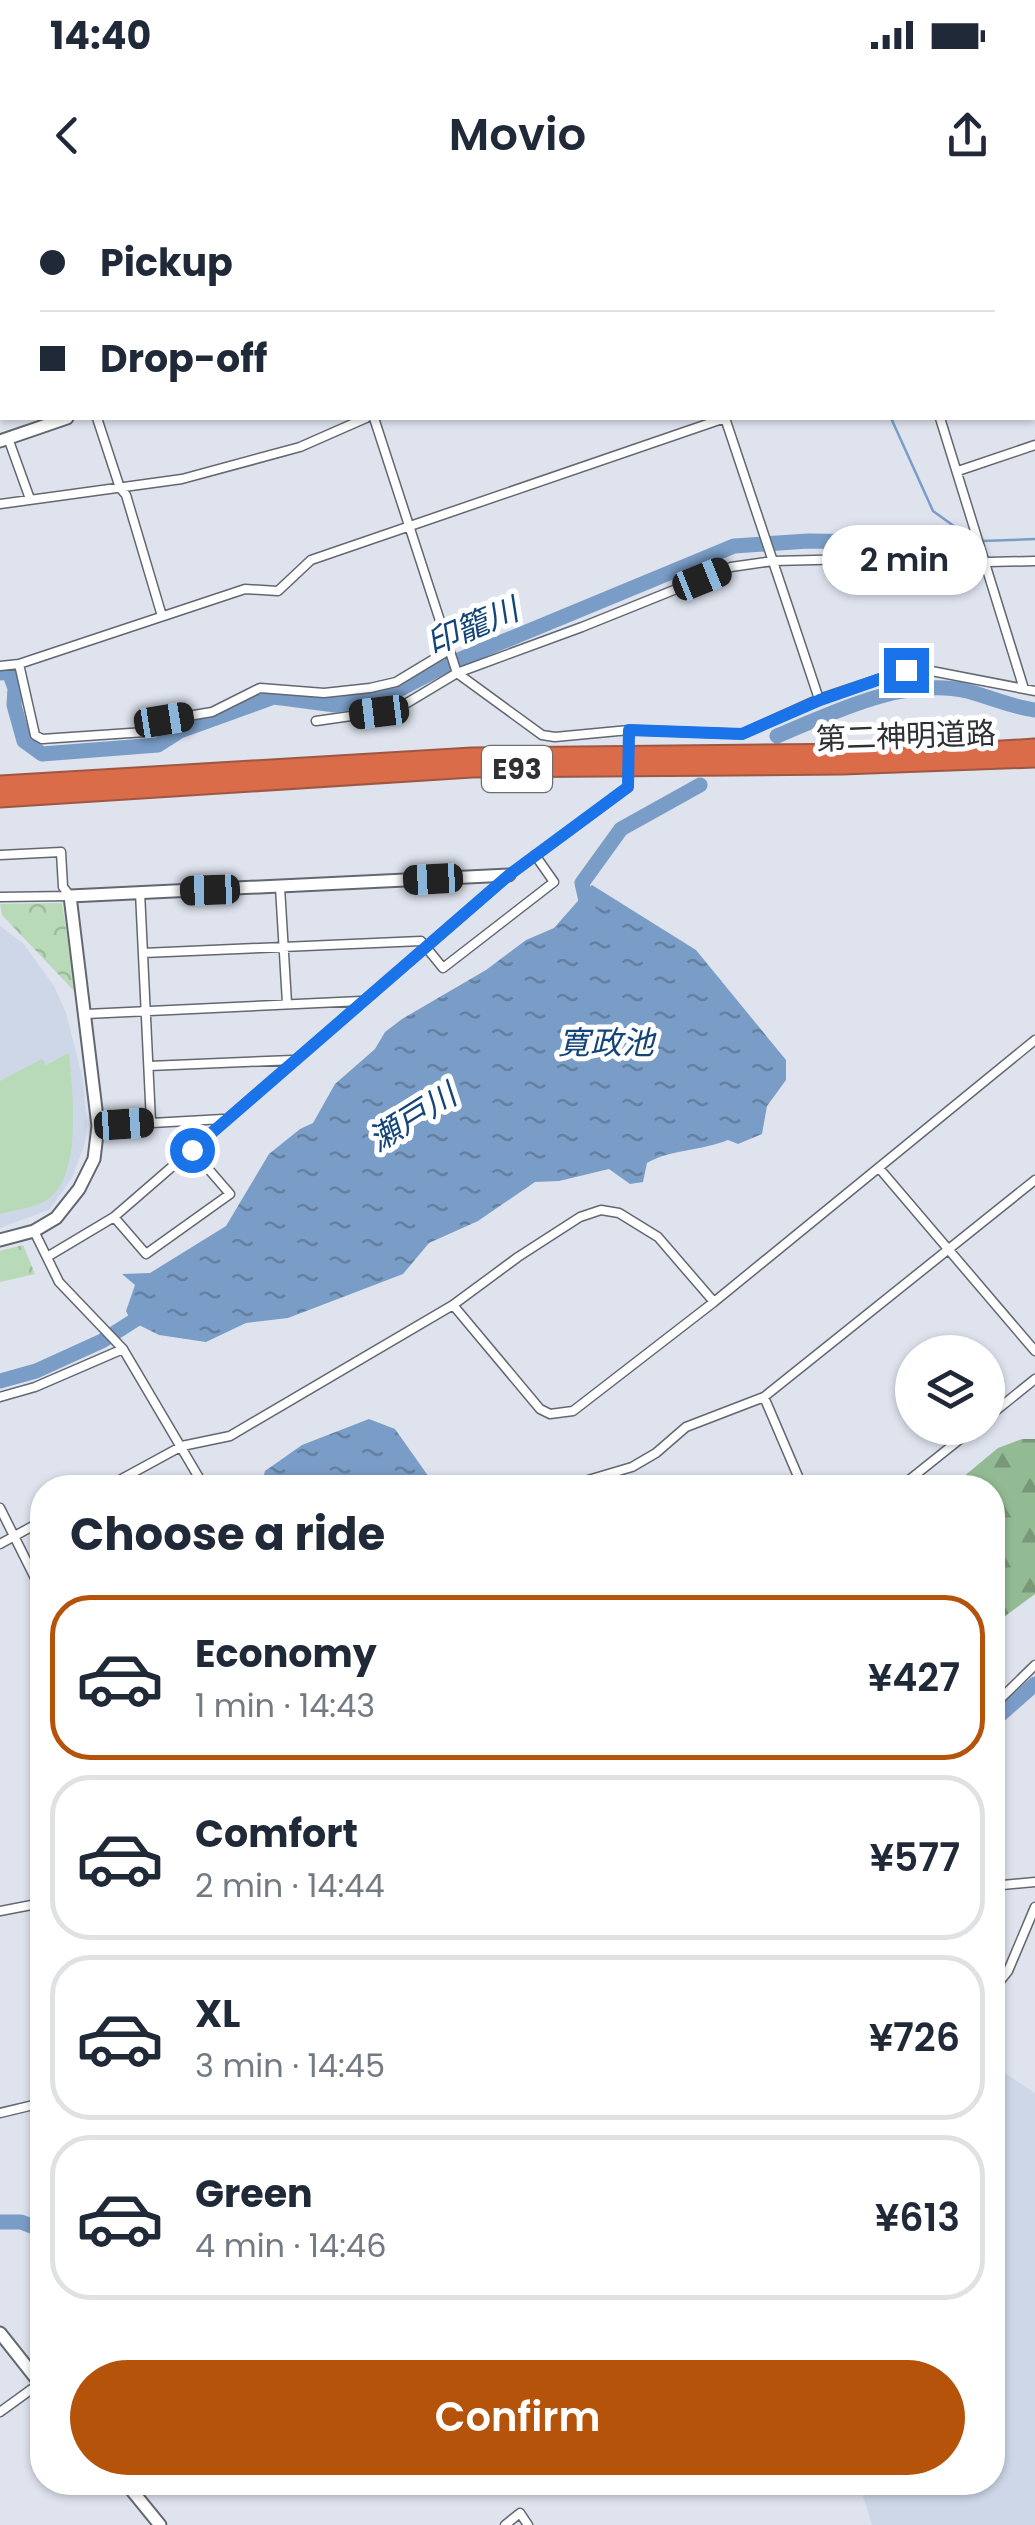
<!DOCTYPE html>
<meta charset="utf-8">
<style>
:root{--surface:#fff;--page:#f2f2f3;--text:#1f2937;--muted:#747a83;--line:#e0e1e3;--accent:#b45309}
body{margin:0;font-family:Poppins,"Noto Sans JP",sans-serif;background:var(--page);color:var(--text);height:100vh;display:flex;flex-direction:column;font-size:38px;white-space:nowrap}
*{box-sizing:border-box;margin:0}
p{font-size:32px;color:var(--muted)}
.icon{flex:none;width:55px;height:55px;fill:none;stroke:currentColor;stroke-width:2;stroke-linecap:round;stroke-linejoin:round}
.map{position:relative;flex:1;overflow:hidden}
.details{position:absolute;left:30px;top:1275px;width:975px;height:1020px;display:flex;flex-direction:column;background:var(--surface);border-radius:40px;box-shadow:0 2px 8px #0004}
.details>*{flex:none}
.hud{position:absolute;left:0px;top:0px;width:1035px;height:220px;box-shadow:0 2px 8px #0004;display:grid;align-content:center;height:220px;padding:0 40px;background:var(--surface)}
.buttons{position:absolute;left:895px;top:1135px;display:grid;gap:20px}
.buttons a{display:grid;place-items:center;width:110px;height:110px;border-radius:50%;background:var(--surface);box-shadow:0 2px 8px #0004;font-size:50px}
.end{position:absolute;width:45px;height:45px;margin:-22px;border:12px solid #1a73e8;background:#fff;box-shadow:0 0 0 5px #fff}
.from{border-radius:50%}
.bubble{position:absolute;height:70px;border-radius:35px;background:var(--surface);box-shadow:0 2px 8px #0004;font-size:32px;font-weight:600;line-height:70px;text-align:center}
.car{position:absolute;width:30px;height:60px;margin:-30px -15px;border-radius:12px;box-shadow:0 0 8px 2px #0007;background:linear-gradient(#222 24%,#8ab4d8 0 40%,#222 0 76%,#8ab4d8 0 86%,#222 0)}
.hud b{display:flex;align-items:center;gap:35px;height:95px;font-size:38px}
.hud b+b{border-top:2px solid var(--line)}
.hud i{width:25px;height:25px;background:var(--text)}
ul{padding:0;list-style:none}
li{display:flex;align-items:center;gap:30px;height:165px;margin:0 20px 15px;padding:0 20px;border:5px solid var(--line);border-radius:40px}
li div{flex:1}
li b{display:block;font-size:38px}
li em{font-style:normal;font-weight:600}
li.active{border-color:var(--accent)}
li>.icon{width:90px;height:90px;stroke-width:1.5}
h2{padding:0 40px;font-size:45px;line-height:120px}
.action{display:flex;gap:20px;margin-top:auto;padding:20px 40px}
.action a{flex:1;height:115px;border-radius:60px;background:var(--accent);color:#fff;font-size:40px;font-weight:600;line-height:115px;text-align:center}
.status{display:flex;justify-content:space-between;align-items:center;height:70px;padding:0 50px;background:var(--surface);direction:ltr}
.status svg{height:28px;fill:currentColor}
header{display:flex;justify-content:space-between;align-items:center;height:130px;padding:0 40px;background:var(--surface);font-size:45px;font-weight:600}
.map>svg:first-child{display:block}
.built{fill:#ced7e8}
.forest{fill:url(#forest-firs)}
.park{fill:url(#park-crowns)}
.garden{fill:#b8dab9}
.water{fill:url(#water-ripples)}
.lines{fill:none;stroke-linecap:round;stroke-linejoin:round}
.stream{stroke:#7a9dc7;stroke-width:2.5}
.river{stroke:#7a9dc7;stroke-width:15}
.street-casing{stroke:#626770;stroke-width:11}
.secondary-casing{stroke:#626770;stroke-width:15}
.highway-casing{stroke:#9e5742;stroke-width:19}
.street{stroke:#fff;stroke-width:8}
.secondary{stroke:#fff;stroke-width:11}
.highway{stroke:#da6c4a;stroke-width:15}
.street-bridge-casing{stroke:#626770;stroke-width:11;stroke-linecap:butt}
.street-bridge{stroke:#fff;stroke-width:8}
.route{stroke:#1a73e8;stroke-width:12}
.labels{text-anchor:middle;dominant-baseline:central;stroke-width:10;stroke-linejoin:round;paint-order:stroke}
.shield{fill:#fff;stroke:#6d6e71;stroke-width:2.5}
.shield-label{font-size:28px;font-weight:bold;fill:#2e3034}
.street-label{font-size:30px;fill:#2e3034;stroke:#fff}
.water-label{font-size:32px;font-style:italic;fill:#134579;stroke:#fff}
</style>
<div class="status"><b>14:40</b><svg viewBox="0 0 49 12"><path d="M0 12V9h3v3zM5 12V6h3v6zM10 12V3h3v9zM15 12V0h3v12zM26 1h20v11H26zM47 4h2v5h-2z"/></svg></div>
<header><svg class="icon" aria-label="back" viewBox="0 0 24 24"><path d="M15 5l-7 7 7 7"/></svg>Movio<svg class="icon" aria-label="share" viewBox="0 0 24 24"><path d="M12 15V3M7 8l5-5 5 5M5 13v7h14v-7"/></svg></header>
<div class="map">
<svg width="1035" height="2325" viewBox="0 0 1035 2325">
<defs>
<pattern id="forest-firs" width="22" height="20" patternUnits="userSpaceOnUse" patternTransform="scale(2.5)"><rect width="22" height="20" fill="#92bb93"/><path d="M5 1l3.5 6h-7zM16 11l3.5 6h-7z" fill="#789879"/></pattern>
<pattern id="park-crowns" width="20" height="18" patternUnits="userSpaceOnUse" patternTransform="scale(2.5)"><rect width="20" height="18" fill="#b8dab9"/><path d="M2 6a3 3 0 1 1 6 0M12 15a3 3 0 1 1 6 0" fill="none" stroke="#9ebba0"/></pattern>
<pattern id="water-ripples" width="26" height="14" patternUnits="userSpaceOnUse" patternTransform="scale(2.5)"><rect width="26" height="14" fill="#7a9dc7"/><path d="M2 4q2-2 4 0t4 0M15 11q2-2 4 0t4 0" fill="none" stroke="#6480a2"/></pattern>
</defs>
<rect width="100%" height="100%" fill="#dee3ee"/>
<path class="built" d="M0 726 23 743 54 786 66 813 83 879 87 925 85 943 72 978 49 1010 0 1028Z
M994 1866 1035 1893V2325H872L859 2283 992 2282Z"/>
<path class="forest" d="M1022 1239H1035V1394L993 1425 992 1288 951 1287 998 1248Z"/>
<path class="park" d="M62 703 76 793 2 715 0 704Z
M23 1045 35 1074 0 1082V1051Z"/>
<path class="garden" d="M69 853C72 890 84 980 45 1001 32 1008 14 1010 0 1014V881L42 859 46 865Z"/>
<path class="water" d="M592 685 696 750 786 860V880L767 906 762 934 738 944 728 940C701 951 671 949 647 963L643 982 630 984 609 969 559 981 535 982 478 1021 429 1043 403 1074 288 1118 246 1123 206 1142 159 1135 131 1121 126 1111 135 1085 122 1074 150 1073 226 1026 269 954 300 929 313 923 335 884 375 849 385 832 402 819 486 770 526 740 554 728Z
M369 1219 395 1229 436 1287H261L265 1271 302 1245Z"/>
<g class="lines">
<path class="stream" d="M765 0V2
M176 2 178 0
M0 87 2 86
M891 218 933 311 958 329 965 343 974 342
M982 341 1035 339"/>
<path class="river" d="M0 473 9 472 15 488 14 505 24 541 42 554 158 545 180 531 274 497 335 505 385 497 444 466 734 346 808 341 965 343
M777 536C835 512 903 477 967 491 990 497 1011 507 1035 510
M589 714 582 683 621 629 700 585
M0 1181 36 1171 102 1141 149 1111
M992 1522 1035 1484
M0 2022H21L42 2030"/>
<defs>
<path id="street" d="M651 0V2
M164 2 167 0
M356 2 364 0
M965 2 972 0
M0 26 2 31
M0 149 2 148
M97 218 120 288 126 295 162 416
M374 218 457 473 542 535 555 537 629 530 742 534 819 499 725 218
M940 218 1024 489
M8 238 30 299
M958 271 1035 245
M0 304 182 279 300 247 366 218
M19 464 35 535 42 539 145 532 164 520 212 512 260 488 324 493 370 488 396 482 449 450
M0 466 19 464 245 389 278 391 311 360 725 218
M819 499 906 470 921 469 1035 491
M316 521 379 512 402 506 457 473 582 427 731 367 773 361 938 357 988 362 1035 361
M0 655 61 652 63 687 70 696 0 697
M280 687 287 803
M140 692 151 922
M143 753 421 741 443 768 554 682 535 655
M86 814 361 801
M149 866 293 860
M98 926 223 919
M879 968 1035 1151
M114 1017 146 1054 230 994 192 950
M34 1031 59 1082 123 1149 205 1288
M47 1057 114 1017 509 675 628 587
M453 1105 540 1209 550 1214 573 1211 714 1102 1035 840
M0 1197 35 1187 123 1149
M764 1197 803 1288
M988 1217 1035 1179
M105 1288 182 1246 230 1236 453 1105 518 1057 580 1017 601 1010 619 1013 658 1037 714 1102
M561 1288 632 1267 656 1253 686 1227 764 1197 1035 980
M899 1288 974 1228
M0 1308 42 1392
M0 1344 42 1321
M992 1507 1035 1465
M992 1686 1035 1682
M0 1711 42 1703
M992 1791 1008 1771 1035 1707
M0 1913 42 1903
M0 2212 40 2183
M505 2325 520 2313 528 2325"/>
<path id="secondary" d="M697 2 704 0
M0 241 67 218
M0 1040 34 1031 56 1018 79 989 94 959 98 926 70 696 509 675
M0 2133 42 2186
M125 2282 160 2325"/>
<path id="highway" d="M0 584 472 556 969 551 1035 547
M0 599 472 569 842 566 1035 559"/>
</defs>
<use href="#street" class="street-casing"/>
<use href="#secondary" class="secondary-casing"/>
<use href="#highway" class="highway-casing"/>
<use href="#street" class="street"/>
<use href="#secondary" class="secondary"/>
<use href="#highway" class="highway"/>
<defs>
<path id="street-bridge" d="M628 587 629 530"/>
</defs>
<use href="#street-bridge" class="street-bridge-casing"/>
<use href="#street-bridge" class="street-bridge"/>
</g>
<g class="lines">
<path class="route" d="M192 950 509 675 628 587 629 530 742 534 820 500 906 470"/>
</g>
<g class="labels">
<rect class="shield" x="482" y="546" width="70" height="46" rx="8"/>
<g class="shield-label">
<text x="517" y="569">E93</text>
</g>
<g class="street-label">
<text transform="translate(906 536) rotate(-2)">第二神明道路</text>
</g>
<g class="water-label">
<text transform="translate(472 426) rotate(-23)">印籠川</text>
<text x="606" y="842">寛政池</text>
<text transform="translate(412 917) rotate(-32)">瀬戸川</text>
</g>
</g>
</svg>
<div class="buttons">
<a><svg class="icon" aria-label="layers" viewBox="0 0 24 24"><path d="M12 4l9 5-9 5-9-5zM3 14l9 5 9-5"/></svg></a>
</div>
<i class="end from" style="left:192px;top:950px"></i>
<i class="end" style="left:906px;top:470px"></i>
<div class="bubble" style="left:822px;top:325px;width:165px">2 min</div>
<i class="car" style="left:702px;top:379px;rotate:68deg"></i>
<i class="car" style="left:379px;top:512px;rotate:263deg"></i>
<i class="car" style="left:164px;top:520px;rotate:81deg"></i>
<i class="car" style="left:433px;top:679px;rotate:267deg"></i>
<i class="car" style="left:210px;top:690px;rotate:268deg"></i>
<i class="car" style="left:124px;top:924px;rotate:86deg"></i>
<div class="hud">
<b><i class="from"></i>Pickup</b>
<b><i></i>Drop-off</b>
</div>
<section class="details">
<h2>Choose a ride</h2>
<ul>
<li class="active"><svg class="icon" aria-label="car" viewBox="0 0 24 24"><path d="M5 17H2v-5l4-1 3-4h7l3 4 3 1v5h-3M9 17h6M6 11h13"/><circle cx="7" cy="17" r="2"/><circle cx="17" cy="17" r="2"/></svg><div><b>Economy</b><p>1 min · 14:43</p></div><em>¥427</em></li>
<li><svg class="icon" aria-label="car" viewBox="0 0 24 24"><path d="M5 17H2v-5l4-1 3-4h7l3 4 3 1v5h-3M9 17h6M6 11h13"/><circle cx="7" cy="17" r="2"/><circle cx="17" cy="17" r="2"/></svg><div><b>Comfort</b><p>2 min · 14:44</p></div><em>¥577</em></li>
<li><svg class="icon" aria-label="car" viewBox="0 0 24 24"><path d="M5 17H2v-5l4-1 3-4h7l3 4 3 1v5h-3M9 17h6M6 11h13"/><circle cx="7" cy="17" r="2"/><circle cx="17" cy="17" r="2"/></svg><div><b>XL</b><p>3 min · 14:45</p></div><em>¥726</em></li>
<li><svg class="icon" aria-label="car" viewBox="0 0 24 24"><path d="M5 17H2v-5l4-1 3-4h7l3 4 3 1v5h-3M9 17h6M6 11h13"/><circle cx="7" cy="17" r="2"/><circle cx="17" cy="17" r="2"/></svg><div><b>Green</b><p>4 min · 14:46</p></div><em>¥613</em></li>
</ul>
<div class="action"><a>Confirm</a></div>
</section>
</div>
